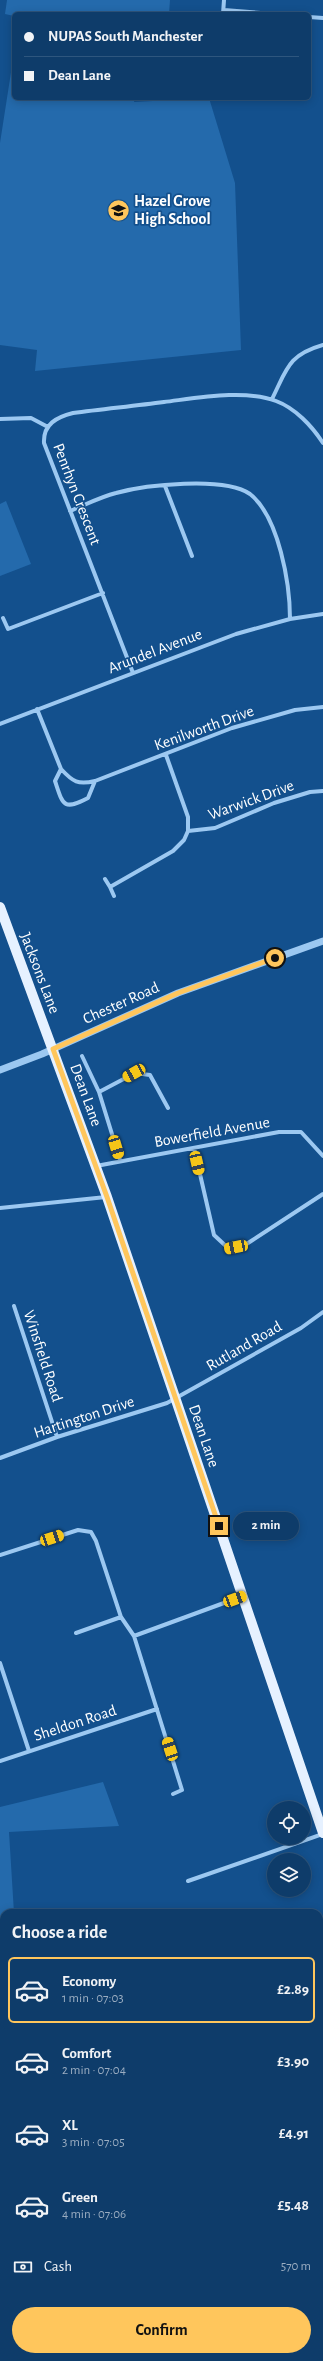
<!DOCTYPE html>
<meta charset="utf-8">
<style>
:root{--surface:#0e3c6a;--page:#1c4772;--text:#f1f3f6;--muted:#9badc1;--line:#2e567e;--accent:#ffc65c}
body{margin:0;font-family:"Alegreya Sans",sans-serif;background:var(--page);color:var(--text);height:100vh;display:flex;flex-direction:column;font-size:15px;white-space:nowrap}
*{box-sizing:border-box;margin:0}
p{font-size:13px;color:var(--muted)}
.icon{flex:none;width:22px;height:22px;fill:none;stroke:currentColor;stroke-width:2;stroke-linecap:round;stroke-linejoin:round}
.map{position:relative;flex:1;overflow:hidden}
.sheet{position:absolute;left:0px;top:1909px;width:323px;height:452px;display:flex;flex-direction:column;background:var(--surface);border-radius:12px 12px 0 0;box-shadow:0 2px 10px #0003,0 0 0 1px var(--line)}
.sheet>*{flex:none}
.hud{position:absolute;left:12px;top:12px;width:299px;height:88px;border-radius:6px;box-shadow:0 2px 10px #0003,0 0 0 1px var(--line);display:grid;align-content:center;height:88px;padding:0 12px;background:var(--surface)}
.fabs{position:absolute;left:267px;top:1801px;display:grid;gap:8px}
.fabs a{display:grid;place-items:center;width:44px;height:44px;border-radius:50%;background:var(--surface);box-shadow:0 2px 10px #0003,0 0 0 1px var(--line);font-size:20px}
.end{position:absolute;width:18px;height:18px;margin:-9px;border:5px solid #ffc65c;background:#111;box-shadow:0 0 0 2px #111}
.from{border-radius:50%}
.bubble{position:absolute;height:28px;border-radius:14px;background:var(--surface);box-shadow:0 2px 10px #0003,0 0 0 1px var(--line);font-size:13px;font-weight:700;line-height:28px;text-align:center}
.car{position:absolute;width:12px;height:24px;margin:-12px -6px;border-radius:5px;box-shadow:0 0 3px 1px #0007;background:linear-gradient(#f5c518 24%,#345 0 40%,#f5c518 0 76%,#345 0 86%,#f5c518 0)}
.hud b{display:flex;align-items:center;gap:14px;height:38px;font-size:15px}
.hud b+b{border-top:1px solid var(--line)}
.hud i{width:10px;height:10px;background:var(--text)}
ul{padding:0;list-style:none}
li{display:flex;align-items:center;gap:12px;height:66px;margin:0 8px 6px;padding:0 4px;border:2px solid transparent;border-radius:6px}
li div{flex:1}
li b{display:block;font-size:15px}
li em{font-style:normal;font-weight:700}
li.active{border-color:var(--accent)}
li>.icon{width:36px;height:36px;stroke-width:1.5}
h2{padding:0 12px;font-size:18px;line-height:48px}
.pay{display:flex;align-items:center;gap:10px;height:44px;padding:0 12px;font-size:15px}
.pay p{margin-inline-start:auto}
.action{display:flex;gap:8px;margin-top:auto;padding:8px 12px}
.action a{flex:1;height:46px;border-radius:24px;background:var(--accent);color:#111;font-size:16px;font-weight:700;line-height:46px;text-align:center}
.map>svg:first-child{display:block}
.green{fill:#246aac}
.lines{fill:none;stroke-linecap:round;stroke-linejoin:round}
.stream{stroke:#8ec4f4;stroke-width:2.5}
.minor{stroke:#9cc8f1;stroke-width:4}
.tertiary{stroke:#9cc8f1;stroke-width:7}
.secondary{stroke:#cae3fc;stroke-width:8}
.primary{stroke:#e6f1ff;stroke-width:10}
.trunk{stroke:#f2f8ff;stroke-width:11}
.route{stroke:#ffc65c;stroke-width:5}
.labels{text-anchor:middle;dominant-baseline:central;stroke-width:3.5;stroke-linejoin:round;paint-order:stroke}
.poi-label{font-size:16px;font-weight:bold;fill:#fff;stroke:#13508d;text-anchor:start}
.street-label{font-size:16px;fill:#fff;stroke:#13508d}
</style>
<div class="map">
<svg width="323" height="2361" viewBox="0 0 323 2361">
<rect width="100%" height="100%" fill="#13508d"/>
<path class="green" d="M7 0H170L169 14H14V16L5 14Z
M14 53V98H135L134 102 209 98 235 183 241 350 35 371 37 350 0 345V143Z
M6 501 31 564 0 576V504Z
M103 1782 119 1826 9 1832 14 1913H4V1927L0 1921V1807Z
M181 2357H239L241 2361H183Z"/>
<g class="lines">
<path class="stream" d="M0 2204 4 2218
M0 2314 4 2313
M0 2332 4 2339
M88 2361V2357"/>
<path class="minor" d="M224 10 274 14
M223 14 224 0
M309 17 323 18
M272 399C287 369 288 355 323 345
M0 419 31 418 48 427
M165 486 192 556
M70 511C85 505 100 497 116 493 145 485 224 476 250 494 279 517 290 584 290 619
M3 618 8 629 103 593
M133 673 44 443C43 424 57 417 73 413 103 409 134 406 164 402 197 398 245 389 276 401 295 408 312 426 323 443
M37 709 61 769 55 781C63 805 63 811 88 798L95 781 232 728 295 710 323 707
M0 724 236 634 290 619 323 614
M61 769C73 782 78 785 95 781
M188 831 215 828 274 803 310 792 323 791
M105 879 110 887 173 851 184 840 188 831V817L166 755
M110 887 114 896
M82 1056 99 1092 120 1160
M99 1092 135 1073 150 1075 168 1108
M194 1148 214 1235 228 1248 245 1245 323 1194
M96 1166 279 1132H301L323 1156
M0 1208 106 1197
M14 1306 57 1437
M0 1458 57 1437 167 1403 301 1328 323 1312
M0 1555 78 1530 91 1532 96 1541 121 1617 134 1636 182 1790 173 1794
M76 1633 121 1617
M134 1636 243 1596
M0 1663 29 1751
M0 1761 157 1709
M188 1881 323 1834
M319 2232 323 2246
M319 2330 323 2329"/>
<path class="tertiary" d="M0 1070 42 1054 178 993 323 941"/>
<path class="secondary" d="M0 2043 4 2041
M0 2063 4 2064"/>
<path class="primary" d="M0 907 107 1197 323 1833"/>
<path class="trunk" d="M0 1959 4 1965
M319 1973 323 1971
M0 1984 4 1990
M0 2007 4 2015
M148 2357 150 2361
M165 2357 167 2361"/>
</g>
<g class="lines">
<path class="route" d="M219 1526 107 1197 53 1049 178 993 275 958"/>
</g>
<defs>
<symbol id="school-disc" viewBox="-11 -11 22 22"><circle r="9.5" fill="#ffc65c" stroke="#13508d"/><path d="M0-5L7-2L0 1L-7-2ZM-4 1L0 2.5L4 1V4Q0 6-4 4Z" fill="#111"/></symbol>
</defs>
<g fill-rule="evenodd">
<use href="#school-disc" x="106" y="198" width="25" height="25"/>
</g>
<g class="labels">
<g class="poi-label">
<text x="134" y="201">Hazel Grove<tspan x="134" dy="18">High School</tspan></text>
</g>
<g class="street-label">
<text transform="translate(77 494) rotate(69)">Penrhyn Crescent</text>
<text transform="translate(155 651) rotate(-21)">Arundel Avenue</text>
<text transform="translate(204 728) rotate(-20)">Kenilworth Drive</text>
<text transform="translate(251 800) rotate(-20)">Warwick Drive</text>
<text transform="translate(40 973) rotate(69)">Jacksons Lane</text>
<text transform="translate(121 1003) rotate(-24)">Chester Road</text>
<text transform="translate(86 1095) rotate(70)">Dean Lane</text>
<text transform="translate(212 1132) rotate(-10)">Bowerfield Avenue</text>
<text transform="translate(244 1346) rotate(-30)">Rutland Road</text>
<text transform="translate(43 1356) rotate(72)">Winsfield Road</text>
<text transform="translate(84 1417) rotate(-18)">Hartington Drive</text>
<text transform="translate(204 1436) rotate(71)">Dean Lane</text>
<text transform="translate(75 1723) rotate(-18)">Sheldon Road</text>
</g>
</g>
</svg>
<div class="fabs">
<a><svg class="icon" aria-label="locate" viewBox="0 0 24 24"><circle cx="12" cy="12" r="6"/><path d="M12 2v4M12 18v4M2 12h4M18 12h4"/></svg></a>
<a><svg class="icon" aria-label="layers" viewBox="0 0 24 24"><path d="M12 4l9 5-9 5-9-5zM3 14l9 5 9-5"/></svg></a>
</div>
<i class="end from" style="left:275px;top:958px"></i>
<i class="end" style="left:219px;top:1526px"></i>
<div class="bubble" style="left:233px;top:1512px;width:66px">2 min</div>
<i class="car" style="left:134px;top:1073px;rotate:241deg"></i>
<i class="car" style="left:116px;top:1147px;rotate:163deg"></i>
<i class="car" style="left:197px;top:1163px;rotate:167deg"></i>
<i class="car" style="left:236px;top:1247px;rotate:259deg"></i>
<i class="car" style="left:52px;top:1538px;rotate:72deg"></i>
<i class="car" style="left:235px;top:1599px;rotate:70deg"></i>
<i class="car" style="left:170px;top:1749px;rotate:342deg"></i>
<div class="hud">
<b><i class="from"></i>NUPAS South Manchester</b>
<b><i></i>Dean Lane</b>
</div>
<section class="sheet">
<h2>Choose a ride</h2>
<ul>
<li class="active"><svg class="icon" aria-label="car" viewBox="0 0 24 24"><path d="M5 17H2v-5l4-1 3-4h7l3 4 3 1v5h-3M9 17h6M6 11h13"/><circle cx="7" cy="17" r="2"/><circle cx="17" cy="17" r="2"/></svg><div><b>Economy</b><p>1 min · 07:03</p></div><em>£2.89</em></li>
<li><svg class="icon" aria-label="car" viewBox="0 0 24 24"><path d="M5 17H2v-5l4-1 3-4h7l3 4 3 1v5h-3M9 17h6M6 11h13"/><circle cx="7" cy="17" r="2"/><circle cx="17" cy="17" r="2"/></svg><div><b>Comfort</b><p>2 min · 07:04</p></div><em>£3.90</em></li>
<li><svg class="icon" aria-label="car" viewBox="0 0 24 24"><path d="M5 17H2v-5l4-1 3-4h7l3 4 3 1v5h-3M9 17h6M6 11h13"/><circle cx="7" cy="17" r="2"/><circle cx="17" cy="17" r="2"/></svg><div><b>XL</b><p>3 min · 07:05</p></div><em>£4.91</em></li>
<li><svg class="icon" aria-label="car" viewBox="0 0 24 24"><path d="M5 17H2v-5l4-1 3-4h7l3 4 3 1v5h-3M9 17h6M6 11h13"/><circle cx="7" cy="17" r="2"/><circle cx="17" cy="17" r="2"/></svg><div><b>Green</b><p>4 min · 07:06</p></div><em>£5.48</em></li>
</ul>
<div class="pay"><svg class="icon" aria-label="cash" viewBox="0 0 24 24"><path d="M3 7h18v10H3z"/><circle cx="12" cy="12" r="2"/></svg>Cash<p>570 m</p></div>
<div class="action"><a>Confirm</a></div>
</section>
</div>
